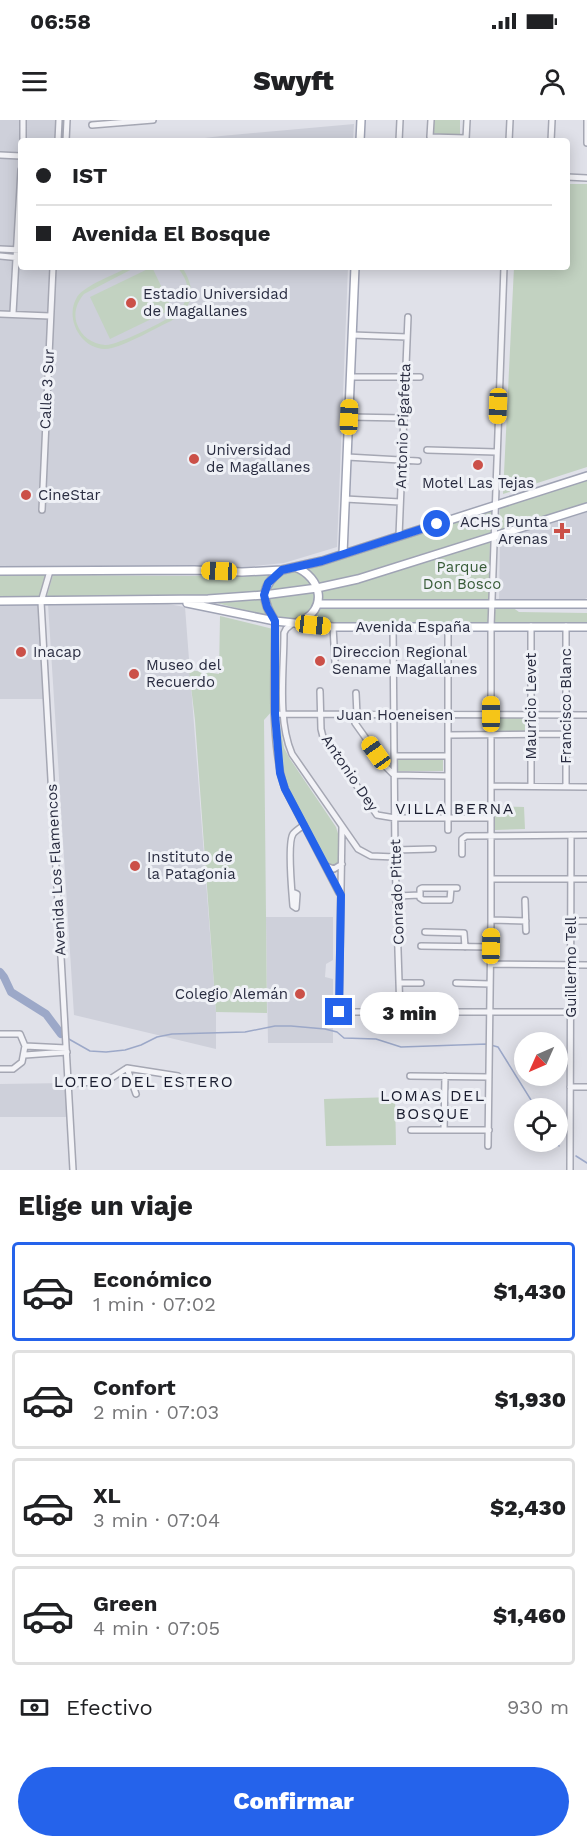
<!DOCTYPE html>
<html lang="es">
<meta charset="utf-8">
<style>
:root{--surface:#fff;--page:#f2f2f2;--text:#202124;--muted:#757577;--line:#e0e0e0;--accent:#2563eb}
body{margin:0;font-family:"Work Sans",sans-serif;background:var(--page);color:var(--text);height:100vh;display:flex;flex-direction:column;font-size:22px;white-space:nowrap}
*{box-sizing:border-box;margin:0}
p{font-size:20px;color:var(--muted)}
.icon{flex:none;width:33px;height:33px;fill:none;stroke:currentColor;stroke-width:2;stroke-linecap:round;stroke-linejoin:round}
.map{position:relative;height:1050px;overflow:hidden}
.panel{display:flex;flex-direction:column;background:var(--surface);flex:1}
.panel>*{flex:none}
.guide{position:absolute;left:18px;top:18px;width:552px;height:132px;border-radius:6px;box-shadow:0 3px 15px #0003;display:grid;align-content:center;height:132px;padding:0 18px;background:var(--surface)}
.needle{width:39px;rotate:225deg}
.tools{position:absolute;left:514px;top:912px;display:grid;gap:12px}
.tools a{display:grid;place-items:center;width:54px;height:54px;border-radius:50%;background:var(--surface);box-shadow:0 3px 15px #0003;font-size:30px}
.end{position:absolute;width:27px;height:27px;margin:-14px;border:8px solid #2563eb;background:#fff;box-shadow:0 0 0 3px #fff}
.from{border-radius:50%}
.bubble{position:absolute;height:42px;border-radius:21px;background:var(--surface);box-shadow:0 3px 15px #0003;font-size:20px;font-weight:800;line-height:42px;text-align:center}
.car{position:absolute;width:18px;height:36px;margin:-18px -9px;border-radius:8px;box-shadow:0 0 4px 2px #0007;background:linear-gradient(#f5c518 24%,#345 0 40%,#f5c518 0 76%,#345 0 86%,#f5c518 0)}
.guide b{display:flex;align-items:center;gap:21px;height:57px;font-size:22px}
.guide b+b{border-top:2px solid var(--line)}
.guide i{width:15px;height:15px;background:var(--text)}
ul{padding:0;list-style:none}
li{display:flex;align-items:center;gap:18px;height:99px;margin:0 12px 9px;padding:0 6px;border:3px solid var(--line);border-radius:6px}
li div{flex:1}
li b{display:block;font-size:22px}
li em{font-style:normal;font-weight:800}
li.on{border-color:var(--accent)}
li>.icon{width:54px;height:54px;stroke-width:1.5}
h2{padding:0 18px;font-size:27px;line-height:72px}
.pay{display:flex;align-items:center;gap:15px;height:66px;padding:0 18px;font-size:22px}
.pay p{margin-inline-start:auto}
.action{display:flex;gap:12px;margin-top:auto;padding:12px 18px}
.action a{flex:1;height:69px;border-radius:36px;background:var(--accent);color:#fff;font-size:24px;font-weight:800;line-height:69px;text-align:center}
.status{display:flex;justify-content:space-between;align-items:center;height:42px;padding:0 30px;background:var(--surface);direction:ltr}
.status svg{height:16px;fill:currentColor}
header{display:flex;justify-content:space-between;align-items:center;height:78px;padding:0 18px;background:var(--surface);font-size:27px;font-weight:800}
.map>svg:first-child{display:block}
.built{fill:#ced0da}
.green{fill:#c2d2c1}
.lines{fill:none;stroke-linecap:round;stroke-linejoin:round}
.stream{stroke:#9ca8c8;stroke-width:1.5}
.river{stroke:#9ca8c8;stroke-width:8}
.minor-casing{stroke:#a5a7b3;stroke-width:8}
.major-casing{stroke:#9fa3b4;stroke-width:10}
.minor{stroke:#f3f3f7;stroke-width:5}
.major{stroke:#fff;stroke-width:7}
.route{stroke:#2563eb;stroke-width:8}
.poi-dot{fill:#cb5048;stroke:#eff1f6;stroke-width:2}
.labels{text-anchor:middle;dominant-baseline:central;stroke-width:6;stroke-linejoin:round;paint-order:stroke}
.poi-label{font-size:15px;fill:#292c40;stroke:#eff1f6;text-anchor:start}
.street-label{font-size:15px;fill:#292c40;stroke:#eff1f6}
.park-label{font-size:15px;fill:#375b37;stroke:#eff1f6}
.neighbourhood-label{font-size:16px;letter-spacing:1.5px;fill:#1b1e30;stroke:#eff1f6}
</style>
<div class="status"><b>06:58</b><svg viewBox="0 0 49 12"><path d="M0 12V9h3v3zM5 12V6h3v6zM10 12V3h3v9zM15 12V0h3v12zM26 1h20v11H26zM47 4h2v5h-2z"/></svg></div>
<header><svg class="icon" aria-label="menu" viewBox="0 0 24 24"><path d="M4 6h16M4 12h16M4 18h16"/></svg>Swyft<svg class="icon" aria-label="person" viewBox="0 0 24 24"><circle cx="12" cy="8" r="4"/><path d="M4 21q1-7 8-7t8 7"/></svg></header>
<div class="map">
<svg width="587" height="1050" viewBox="0 0 587 1050">
<rect width="100%" height="100%" fill="#e0e1e9"/>
<path class="built" d="M0 0H62L61 21H21V147H348L337 427 284 443 243 447 0 446Z
M354 4 353 21H180L221 16Z
M587 392V478L583 480 499 479 500 419Z
M0 484 39 485 45 579H0Z
M48 484H168L185 487 216 892V929L74 895Z
M266 797H333V840L326 844 325 857 333 859V923H268Z
M66 963 67 997H0V964Z"/>
<path class="green" d="M433 0H460V16L433 13Z
M567 64H587V347L503 374 514 147H567Z
M129 147H136L84 174C77 182 73 193 77 204 81 216 92 224 105 225 117 226 165 201 177 193 191 178 191 163 177 147H182C196 169 195 187 171 201 153 209 131 223 112 228 84 235 63 200 77 177 85 165 116 154 129 147Z
M152 147 172 189 110 219 90 177Z
M587 356V383L498 413 500 385Z
M492 384 491 414 355 458 321 464 304 447Z
M490 422 489 481 325 482 322 479 321 472 324 469 359 461Z
M266 476a25 25 0 1 1 50 0a25 25 0 1 1-50 0Z
M270 454 264 462 260 473 183 478 46 479 53 455 190 456Z
M0 455H46L40 478H0Z
M260 479 270 497 217 483Z
M512 487 519 492 587 493V504L497 505 495 502V490L498 488Z
M322 488H487L490 490 489 502 486 504 320 505 314 500 317 493Z
M220 496 273 509V590L264 600 267 893 216 892 195 600 189 550 219 554Z
M496 597H528L529 611 528 612H498L494 609V600Z
M279 600 284 628 290 639 336 707 340 720 339 741 335 745 328 744 289 673 283 653Z
M398 639H443V651H398Z
M495 686 524 687 525 709 495 710Z
M395 977 396 1025 326 1026 324 979Z"/>
<g class="lines">
<path class="stream" d="M67 918 90 931 106 932 125 930 141 925 157 917 172 914 245 912 275 906H291L325 909 337 912 344 918 376 919 401 927 487 924 498 927 536 988
M557 1022 559 1026
M576 1036 587 1043"/>
<path class="river" d="M0 852 4 857 11 872 46 894 61 914"/>
<defs>
<path id="minor" d="M431 0 430 17 466 18
M587 0V23
M92 5 153 0
M466 19 467 0
M23 21V0
M58 21 59 0
M66 21 67 0
M399 21 400 0
M509 21 510 0
M551 21 552 0
M0 35 21 36
M567 57 587 58
M0 129 21 130
M0 136 21 138
M13 193 21 50
M0 194 50 196
M352 215 407 217
M350 257H420
M349 297 404 298
M427 330 496 332
M347 337 418 341
M345 379 400 382
M42 390 53 147
M399 416 408 197
M50 451 41 482 73 1050
M275 501C274 549 270 625 285 669L339 773
M293 503 286 509 284 513C284 551 277 599 292 634L358 729 371 736 395 737
M393 506 395 737 400 893
M333 507 335 542
M320 571 321 609 323 617 377 695 395 698H491
M356 573 357 595
M275 594 587 595
M354 595 355 603 387 648 394 655 447 656
M448 615 566 614
M395 636H448
M491 666 587 667
M531 666V506
M566 667V506
M342 707 339 892H571
M448 710V506
M395 730 433 729
M462 734V719L466 716 587 715
M326 746 334 749 342 744
M491 759H587
M451 768 450 780H423L420 778V769L422 768H457
M292 772 297 774 296 788 293 786C292 773 287 723 293 714 295 711 300 708 304 705
M397 776 420 775
M525 780 526 811
M491 800 526 801
M570 801H587
M425 812 464 813 465 827
M421 826 491 827
M491 844 587 845
M399 863H421
M456 863 490 864
M0 914H20L25 926 22 942 13 949H0
M25 926 66 928
M25 935 67 932
M127 948 136 974
M410 956 489 957
M68 964 107 961 127 948 178 956 184 963
M570 967H587
M411 1010H489
M444 1010 445 956
M488 1026 491 800V507L504 147
M570 1050 571 715"/>
<path id="major" d="M360 21 361 0
M343 434 355 147
M295 447C322 457 329 491 298 502
M0 451 194 450 242 452 282 450 322 441 587 356
M0 481 208 479 264 475 317 468 358 459 587 387
M187 483 275 501 333 507H587
M318 484H587
M275 501C261 480 260 466 282 450"/>
</defs>
<use href="#minor" class="minor-casing"/>
<use href="#major" class="major-casing"/>
<use href="#minor" class="minor"/>
<use href="#major" class="major"/>
</g>
<g class="lines">
<path class="route" d="M339 892 341 775 285 669 280 653 275 594V501L267 487 264 475 268 463 282 450 322 441 437 404"/>
</g>
<g class="poi-dot">
<circle cx="131" cy="183" r="6"/>
<circle cx="194" cy="339" r="6"/>
<circle cx="478" cy="345" r="6"/>
<circle cx="26" cy="375" r="6"/>
<path d="M559 402h6v6h6v6h-6v6h-6v-6h-6v-6h6z"/>
<circle cx="21" cy="532" r="6"/>
<circle cx="320" cy="541" r="6"/>
<circle cx="134" cy="554" r="6"/>
<circle cx="135" cy="746" r="6"/>
<circle cx="300" cy="874" r="6"/>
</g>
<g class="labels">
<g class="poi-label">
<text x="143" y="174">Estadio Universidad<tspan x="143" dy="17">de Magallanes</tspan></text>
<text x="206" y="330">Universidad<tspan x="206" dy="17">de Magallanes</tspan></text>
<text x="478" y="363" text-anchor="middle">Motel Las Tejas</text>
<text x="38" y="375">CineStar</text>
<text x="548" y="402" text-anchor="end">ACHS Punta<tspan x="548" dy="17">Arenas</tspan></text>
<text x="33" y="532">Inacap</text>
<text x="332" y="532">Direccion Regional<tspan x="332" dy="17">Sename Magallanes</tspan></text>
<text x="146" y="545">Museo del<tspan x="146" dy="17">Recuerdo</tspan></text>
<text x="147" y="737">Instituto de<tspan x="147" dy="17">la Patagonia</tspan></text>
<text x="288" y="874" text-anchor="end">Colegio Alemán</text>
</g>
<g class="street-label">
<text transform="translate(47 269) rotate(-87)">Calle 3 Sur</text>
<text transform="translate(403 306) rotate(-88)">Antonio Pigafetta</text>
<text x="413" y="507">Avenida España</text>
<text transform="translate(531 586) rotate(-90)">Mauricio Levet</text>
<text transform="translate(566 586) rotate(-90)">Francisco Blanc</text>
<text x="395" y="595">Juan Hoeneisen</text>
<text transform="translate(350 653) rotate(56)">Antonio Dey</text>
<text transform="translate(56 750) rotate(-93)">Avenida Los Flamencos</text>
<text transform="translate(397 772) rotate(-92)">Conrado Pittet</text>
<text transform="translate(571 847) rotate(-90)">Guillermo Tell</text>
</g>
<g class="park-label">
<text x="462" y="447">Parque<tspan x="462" dy="17">Don Bosco</tspan></text>
</g>
<g class="neighbourhood-label">
<text x="455" y="688">VILLA BERNA</text>
<text x="144" y="961">LOTEO DEL ESTERO</text>
<text x="433" y="975">LOMAS DEL<tspan x="433" dy="18">BOSQUE</tspan></text>
</g>
</g>
</svg>
<div class="tools">
<a><svg class="needle" viewBox="-14 -14 28 28"><path d="M0-13l5 13h-10z" fill="#e53935"/><path d="M0 13l5-13h-10z" fill="#757577"/></svg></a>
<a><svg class="icon" aria-label="locate" viewBox="0 0 24 24"><circle cx="12" cy="12" r="6"/><path d="M12 2v4M12 18v4M2 12h4M18 12h4"/></svg></a>
</div>
<i class="end from" style="left:437px;top:404px"></i>
<i class="end" style="left:339px;top:892px"></i>
<div class="bubble" style="left:360px;top:872px;width:99px">3 min</div>
<i class="car" style="left:498px;top:286px;rotate:182deg"></i>
<i class="car" style="left:349px;top:297px;rotate:2deg"></i>
<i class="car" style="left:219px;top:451px;rotate:272deg"></i>
<i class="car" style="left:313px;top:505px;rotate:96deg"></i>
<i class="car" style="left:491px;top:594px;rotate:0deg"></i>
<i class="car" style="left:376px;top:633px;rotate:325deg"></i>
<i class="car" style="left:491px;top:826px;rotate:1deg"></i>
<div class="guide">
<b><i class="from"></i>IST</b>
<b><i></i>Avenida El Bosque</b>
</div>
</div>
<section class="panel">
<h2>Elige un viaje</h2>
<ul>
<li class="on"><svg class="icon" aria-label="car" viewBox="0 0 24 24"><path d="M5 17H2v-5l4-1 3-4h7l3 4 3 1v5h-3M9 17h6M6 11h13"/><circle cx="7" cy="17" r="2"/><circle cx="17" cy="17" r="2"/></svg><div><b>Económico</b><p>1 min · 07:02</p></div><em>$1,430</em></li>
<li><svg class="icon" aria-label="car" viewBox="0 0 24 24"><path d="M5 17H2v-5l4-1 3-4h7l3 4 3 1v5h-3M9 17h6M6 11h13"/><circle cx="7" cy="17" r="2"/><circle cx="17" cy="17" r="2"/></svg><div><b>Confort</b><p>2 min · 07:03</p></div><em>$1,930</em></li>
<li><svg class="icon" aria-label="car" viewBox="0 0 24 24"><path d="M5 17H2v-5l4-1 3-4h7l3 4 3 1v5h-3M9 17h6M6 11h13"/><circle cx="7" cy="17" r="2"/><circle cx="17" cy="17" r="2"/></svg><div><b>XL</b><p>3 min · 07:04</p></div><em>$2,430</em></li>
<li><svg class="icon" aria-label="car" viewBox="0 0 24 24"><path d="M5 17H2v-5l4-1 3-4h7l3 4 3 1v5h-3M9 17h6M6 11h13"/><circle cx="7" cy="17" r="2"/><circle cx="17" cy="17" r="2"/></svg><div><b>Green</b><p>4 min · 07:05</p></div><em>$1,460</em></li>
</ul>
<div class="pay"><svg class="icon" aria-label="cash" viewBox="0 0 24 24"><path d="M3 7h18v10H3z"/><circle cx="12" cy="12" r="2"/></svg>Efectivo<p>930 m</p></div>
<div class="action"><a>Confirmar</a></div>
</section>
